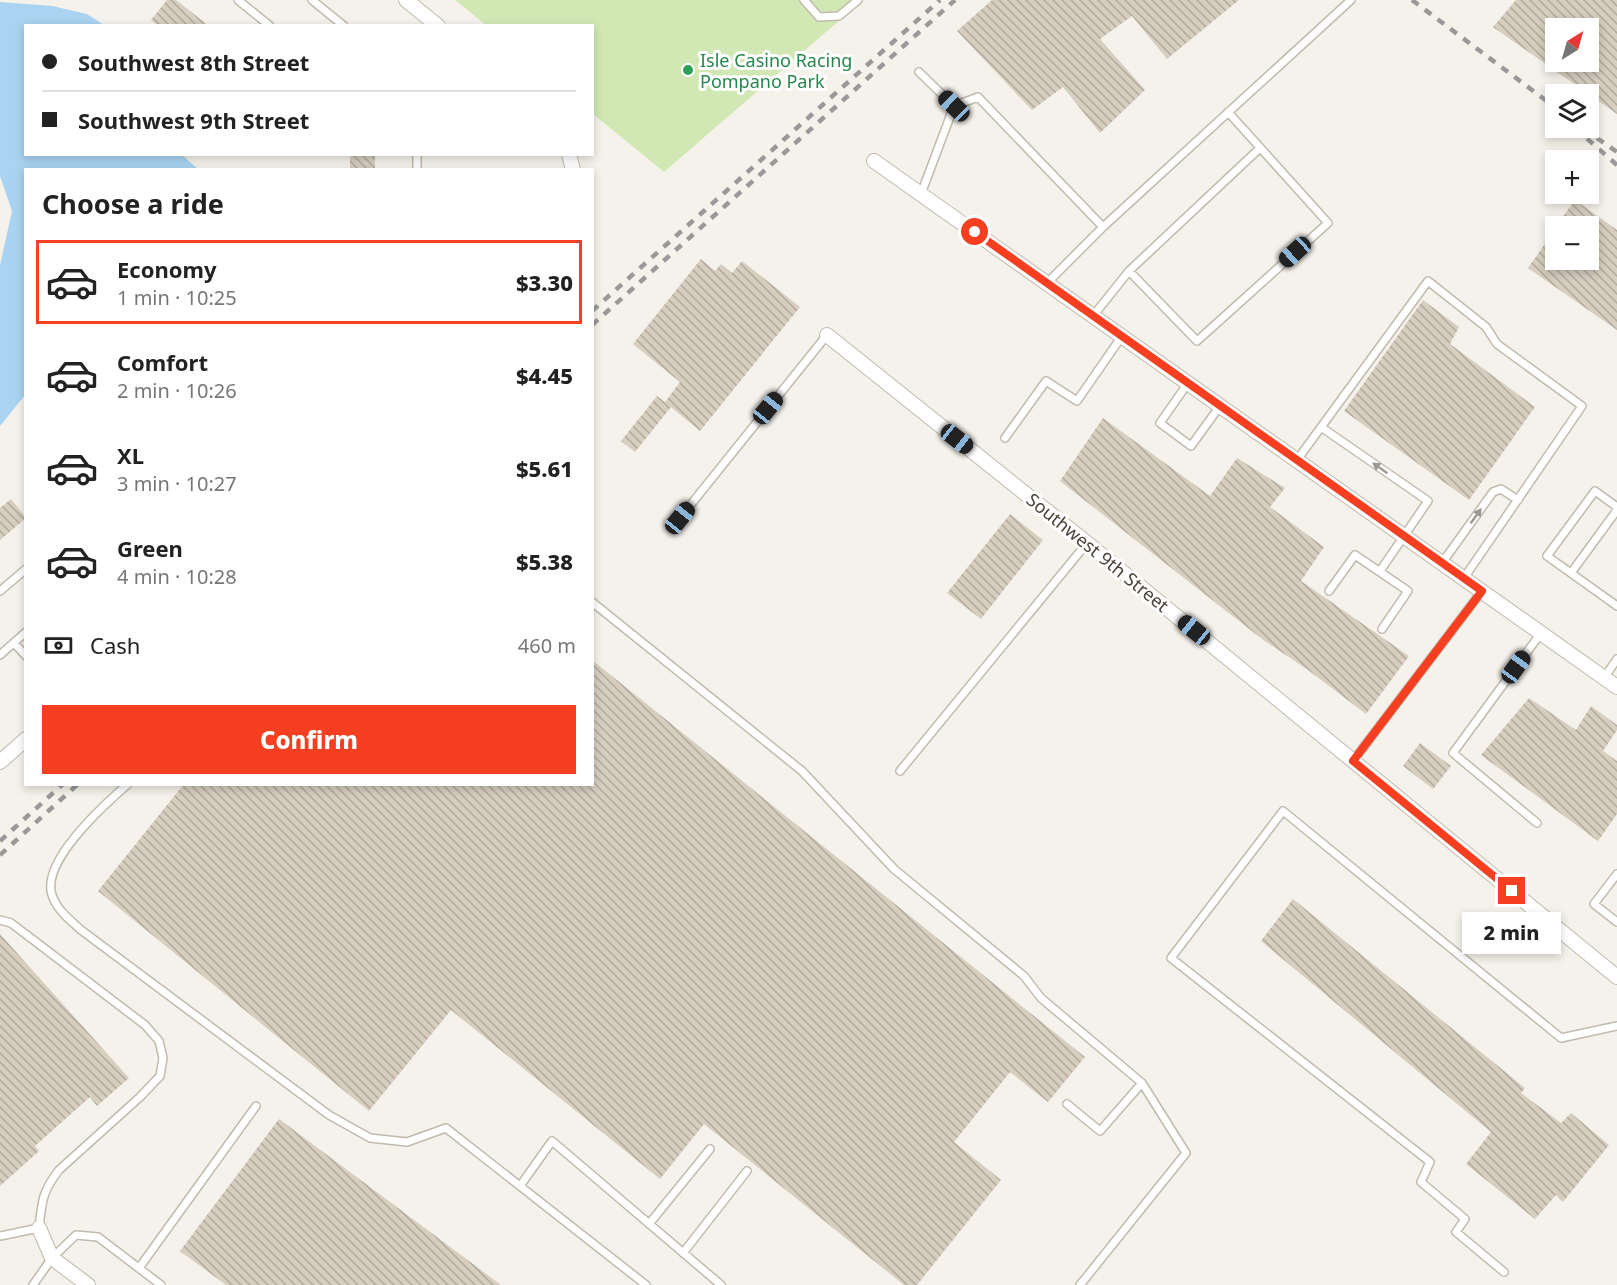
<!DOCTYPE html>
<meta charset="utf-8">
<style>
:root{--surface:#fff;--page:#f6f6f6;--text:#222;--muted:#767676;--line:#e0e0e0;--accent:#f63f21}
body{margin:0;font-family:"Noto Sans",sans-serif;background:var(--page);color:var(--text);height:100vh;display:flex;flex-direction:column;font-size:22px;white-space:nowrap}
*{box-sizing:border-box;margin:0}
p{font-size:20px;color:var(--muted)}
.icon{flex:none;width:33px;height:33px;fill:none;stroke:currentColor;stroke-width:2;stroke-linecap:round;stroke-linejoin:round}
.map{position:relative;flex:1;overflow:hidden}
.details{position:absolute;left:24px;top:168px;width:570px;height:618px;display:flex;flex-direction:column;background:var(--surface);border-radius:0px;box-shadow:0 3px 9px #0003}
.details>*{flex:none}
.banner{position:absolute;left:24px;top:24px;width:570px;height:132px;border-radius:0px;box-shadow:0 3px 9px #0003;display:grid;align-content:center;height:132px;padding:0 18px;background:var(--surface)}
.needle{width:39px;rotate:37deg}
.tools{position:absolute;left:1545px;top:18px;display:grid;gap:12px}
.tools a{display:grid;place-items:center;width:54px;height:54px;border-radius:0px;background:var(--surface);box-shadow:0 3px 9px #0003;font-size:30px}
.end{position:absolute;width:27px;height:27px;margin:-14px;border:8px solid #f63f21;background:#fff;box-shadow:0 0 0 3px #fff}
.from{border-radius:50%}
.bubble{position:absolute;height:42px;border-radius:0px;background:var(--surface);box-shadow:0 3px 9px #0003;font-size:20px;font-weight:800;line-height:42px;text-align:center}
.car{position:absolute;width:18px;height:36px;margin:-18px -9px;border-radius:8px;box-shadow:0 0 4px 2px #0007;background:linear-gradient(#222 24%,#8ab4d8 0 40%,#222 0 76%,#8ab4d8 0 86%,#222 0)}
.banner b{display:flex;align-items:center;gap:21px;height:57px;font-size:22px}
.banner b+b{border-top:2px solid var(--line)}
.banner i{width:15px;height:15px;background:var(--text)}
ul{padding:0;list-style:none}
li{display:flex;align-items:center;gap:18px;height:84px;margin:0 12px 9px;padding:0 6px;border:3px solid transparent;border-radius:0px}
li div{flex:1}
li b{display:block;font-size:22px}
li em{font-style:normal;font-weight:800}
li.active{border-color:var(--accent)}
li>.icon{width:54px;height:54px;stroke-width:1.5}
h2{padding:0 18px;font-size:27px;line-height:72px}
.pay{display:flex;align-items:center;gap:15px;height:66px;padding:0 18px;font-size:22px}
.pay p{margin-inline-start:auto}
.cta{display:flex;gap:12px;margin-top:auto;padding:12px 18px}
.cta a{flex:1;height:69px;border-radius:0px;background:var(--accent);color:#fff;font-size:24px;font-weight:800;line-height:69px;text-align:center}
.map>svg:first-child{display:block}
.garden{fill:#d1e8b5}
.water{fill:#a9d3f0}
.building{fill:url(#building-back-hatch);fill-rule:evenodd}
.lines{fill:none;stroke-linecap:round;stroke-linejoin:round}
.lane-casing{stroke:#c1baad;stroke-width:10}
.street-casing{stroke:#c1baad;stroke-width:16}
.lane{stroke:#fff;stroke-width:7}
.street{stroke:#fff;stroke-width:14}
.rail{stroke:#999;stroke-width:4.5;stroke-dasharray:8 8;stroke-linecap:butt}
.oneway{fill:#9b9892}
.route{stroke:#f63f21;stroke-width:8}
.leisure-dot{fill:#2e9e5b;stroke:#fff;stroke-width:2}
.labels{text-anchor:middle;dominant-baseline:central;stroke-width:6;stroke-linejoin:round;paint-order:stroke}
.leisure-label{font-size:18px;fill:#27864d;stroke:#fff;text-anchor:start}
.street-label{font-size:18px;fill:#494339;stroke:#fff}
</style>
<div class="map">
<svg width="1617" height="1285" viewBox="0 0 1617 1285">
<defs>
<pattern id="building-back-hatch" width="6" height="6" patternUnits="userSpaceOnUse" patternTransform="scale(1.5)"><rect width="6" height="6" fill="#d7cec0"/><path d="M-1 5l2 2M0 0l6 6M5-1l2 2" fill="none" stroke="#b0a99d"/></pattern>
</defs>
<rect width="100%" height="100%" fill="#f5f2eb"/>
<path class="garden" d="M455 0H863L664 172 593 114 592 26 486 25Z"/>
<path class="water" d="M0 2 52 6 87 14 104 25 26 26V154L182 155 198 169 26 170 25 395 0 426V265L12 211 0 176Z"/>
<path class="building" d="M167 0H176L209 26H158L151 20Z
M992 0H1239L1167 59 1132 16 1100 39 1145 90 1100 133 1063 87 1032 110 957 31Z
M1516 0H1617V114L1493 27ZM1556 28H1588V62H1556Z
M350 154H375V170H350Z
M1575 200 1617 230V330L1528 268 1556 228V260H1588V226H1556Z
M701 259 715 271 721 264 732 273 742 261 800 307 700 431 671 407 635 452 621 441 657 396 665 402 680 382 633 344Z
M1423 300 1459 327 1450 344 1535 407 1469 500 1344 411Z
M1103 418 1210 496 1237 458 1285 488 1270 507 1324 547 1301 581 1409 656 1366 714 1308 670 1262 639 1060 481Z
M11 499 26 518 0 540V508Z
M1010 514 1043 540 981 619 947 593Z
M592 660 1085 1057 1048 1102 1010 1072 954 1142 1001 1180 917 1285H904L704 1124 660 1179 451 1010 369 1111 98 891 184 784H592Z
M1529 698 1576 730 1591 706 1617 725V730L1603 751 1617 761V814L1598 841 1481 755Z
M1420 743 1451 766 1433 789 1403 766Z
M1293 899 1525 1088 1521 1093 1561 1123 1571 1113 1609 1145 1563 1202 1556 1195 1535 1219 1466 1164 1491 1132 1261 941Z
M0 934 129 1078 97 1106 90 1097 35 1146 39 1151 0 1186Z
M279 1119 501 1285H226L180 1251Z"/>
<g class="lines">
<defs>
<path id="lane" d="M238 0 270 26
M312 0 344 26
M804 0 819 17 839 16 858 0
M919 72 954 106 921 194
M954 106 978 97 1103 227
M417 170V154
M1129 271 1197 341 1328 223 1228 112
M1047 283 1103 227 1351 0
M1093 316 1129 271 1260 148
M1188 383 1160 423 1191 446 1220 406
M1321 427 1428 501 1380 571
M1005 438 1046 381 1077 401 1122 336
M1297 460 1428 281 1486 327 1497 344 1582 406 1464 578
M1617 507 1595 491 1547 556 1617 606
M680 518 827 335
M1442 563 1493 492 1501 489 1518 500
M1571 573 1617 510
M0 591 26 569
M1329 591 1355 555 1408 591 1382 629
M592 602 802 771 894 869 1024 976 1041 998 1142 1083 1186 1153 1080 1285
M14 643 26 656
M0 655 26 632
M1604 678 1617 659
M1353 761 1482 591
M900 771 1087 543
M128 784C105 804 41 861 52 895 57 910 69 919 81 930L329 1115 370 1138 407 1142 446 1128 646 1285
M1537 823 1453 753 1541 633
M1617 874 1594 904 1617 922
M0 920 11 923 145 1025 159 1041 163 1058 160 1076 140 1097 59 1170C42 1192 42 1201 39 1228L0 1236
M1067 1104 1100 1131 1142 1083
M520 1186 552 1141 721 1285
M649 1224 710 1149
M683 1253 747 1171
M139 1268 256 1106
M1504 1272 1456 1232 1465 1219 1421 1182 1430 1162 1171 958 1283 811 1561 1038 1617 1026
M33 1285 52 1258 76 1235 98 1237 161 1285"/>
<path id="street" d="M406 0 438 26
M569 154 573 170
M874 161 1617 687
M827 335 1087 543 1617 977
M0 762 26 739
M39 1228 52 1258 88 1285"/>
</defs>
<use href="#lane" class="lane-casing"/>
<use href="#street" class="street-casing"/>
<use href="#lane" class="lane"/>
<use href="#street" class="street"/>
<path class="rail" d="M1412 0 1556 108
M1575 128 1617 165
M1597 138 1617 152
M592 311 940 0
M592 325 955 0
M0 841 63 784
M0 855 78 784"/>
</g>
<defs><path id="oneway-solid" d="M-6-.8H1V-3.2L6.5 0L1 3.2V.8H-6Z" transform="scale(1.5)"/></defs>
<g class="oneway">
<use href="#oneway-solid" transform="translate(1380 468) rotate(-145)"/>
<use href="#oneway-solid" transform="translate(1476 516) rotate(-54)"/>
</g>
<g class="lines">
<path class="route" d="M975 232 1482 591 1353 761 1512 891"/>
</g>
<circle class="leisure-dot" cx="688" cy="70" r="6"/>
<g class="labels">
<g class="leisure-label">
<text x="700" y="60">Isle Casino Racing<tspan x="700" dy="21">Pompano Park</tspan></text>
</g>
<g class="street-label">
<text transform="translate(1098 552) rotate(39)">Southwest 9th Street</text>
</g>
</g>
</svg>
<div class="tools">
<a><svg class="needle" viewBox="-14 -14 28 28"><path d="M0-13l5 13h-10z" fill="#e53935"/><path d="M0 13l5-13h-10z" fill="#767676"/></svg></a>
<a><svg class="icon" aria-label="layers" viewBox="0 0 24 24"><path d="M12 4l9 5-9 5-9-5zM3 14l9 5 9-5"/></svg></a>
<a>+</a>
<a>−</a>
</div>
<i class="end from" style="left:975px;top:232px"></i>
<i class="end" style="left:1512px;top:891px"></i>
<div class="bubble" style="left:1462px;top:912px;width:99px">2 min</div>
<i class="car" style="left:954px;top:106px;rotate:314deg"></i>
<i class="car" style="left:1295px;top:252px;rotate:228deg"></i>
<i class="car" style="left:768px;top:408px;rotate:39deg"></i>
<i class="car" style="left:957px;top:439px;rotate:128deg"></i>
<i class="car" style="left:680px;top:518px;rotate:39deg"></i>
<i class="car" style="left:1194px;top:630px;rotate:309deg"></i>
<i class="car" style="left:1516px;top:667px;rotate:36deg"></i>
<div class="banner">
<b><i class="from"></i>Southwest 8th Street</b>
<b><i></i>Southwest 9th Street</b>
</div>
<section class="details">
<h2>Choose a ride</h2>
<ul>
<li class="active"><svg class="icon" aria-label="car" viewBox="0 0 24 24"><path d="M5 17H2v-5l4-1 3-4h7l3 4 3 1v5h-3M9 17h6M6 11h13"/><circle cx="7" cy="17" r="2"/><circle cx="17" cy="17" r="2"/></svg><div><b>Economy</b><p>1 min · 10:25</p></div><em>$3.30</em></li>
<li><svg class="icon" aria-label="car" viewBox="0 0 24 24"><path d="M5 17H2v-5l4-1 3-4h7l3 4 3 1v5h-3M9 17h6M6 11h13"/><circle cx="7" cy="17" r="2"/><circle cx="17" cy="17" r="2"/></svg><div><b>Comfort</b><p>2 min · 10:26</p></div><em>$4.45</em></li>
<li><svg class="icon" aria-label="car" viewBox="0 0 24 24"><path d="M5 17H2v-5l4-1 3-4h7l3 4 3 1v5h-3M9 17h6M6 11h13"/><circle cx="7" cy="17" r="2"/><circle cx="17" cy="17" r="2"/></svg><div><b>XL</b><p>3 min · 10:27</p></div><em>$5.61</em></li>
<li><svg class="icon" aria-label="car" viewBox="0 0 24 24"><path d="M5 17H2v-5l4-1 3-4h7l3 4 3 1v5h-3M9 17h6M6 11h13"/><circle cx="7" cy="17" r="2"/><circle cx="17" cy="17" r="2"/></svg><div><b>Green</b><p>4 min · 10:28</p></div><em>$5.38</em></li>
</ul>
<div class="pay"><svg class="icon" aria-label="cash" viewBox="0 0 24 24"><path d="M3 7h18v10H3z"/><circle cx="12" cy="12" r="2"/></svg>Cash<p>460 m</p></div>
<div class="cta"><a>Confirm</a></div>
</section>
</div>
